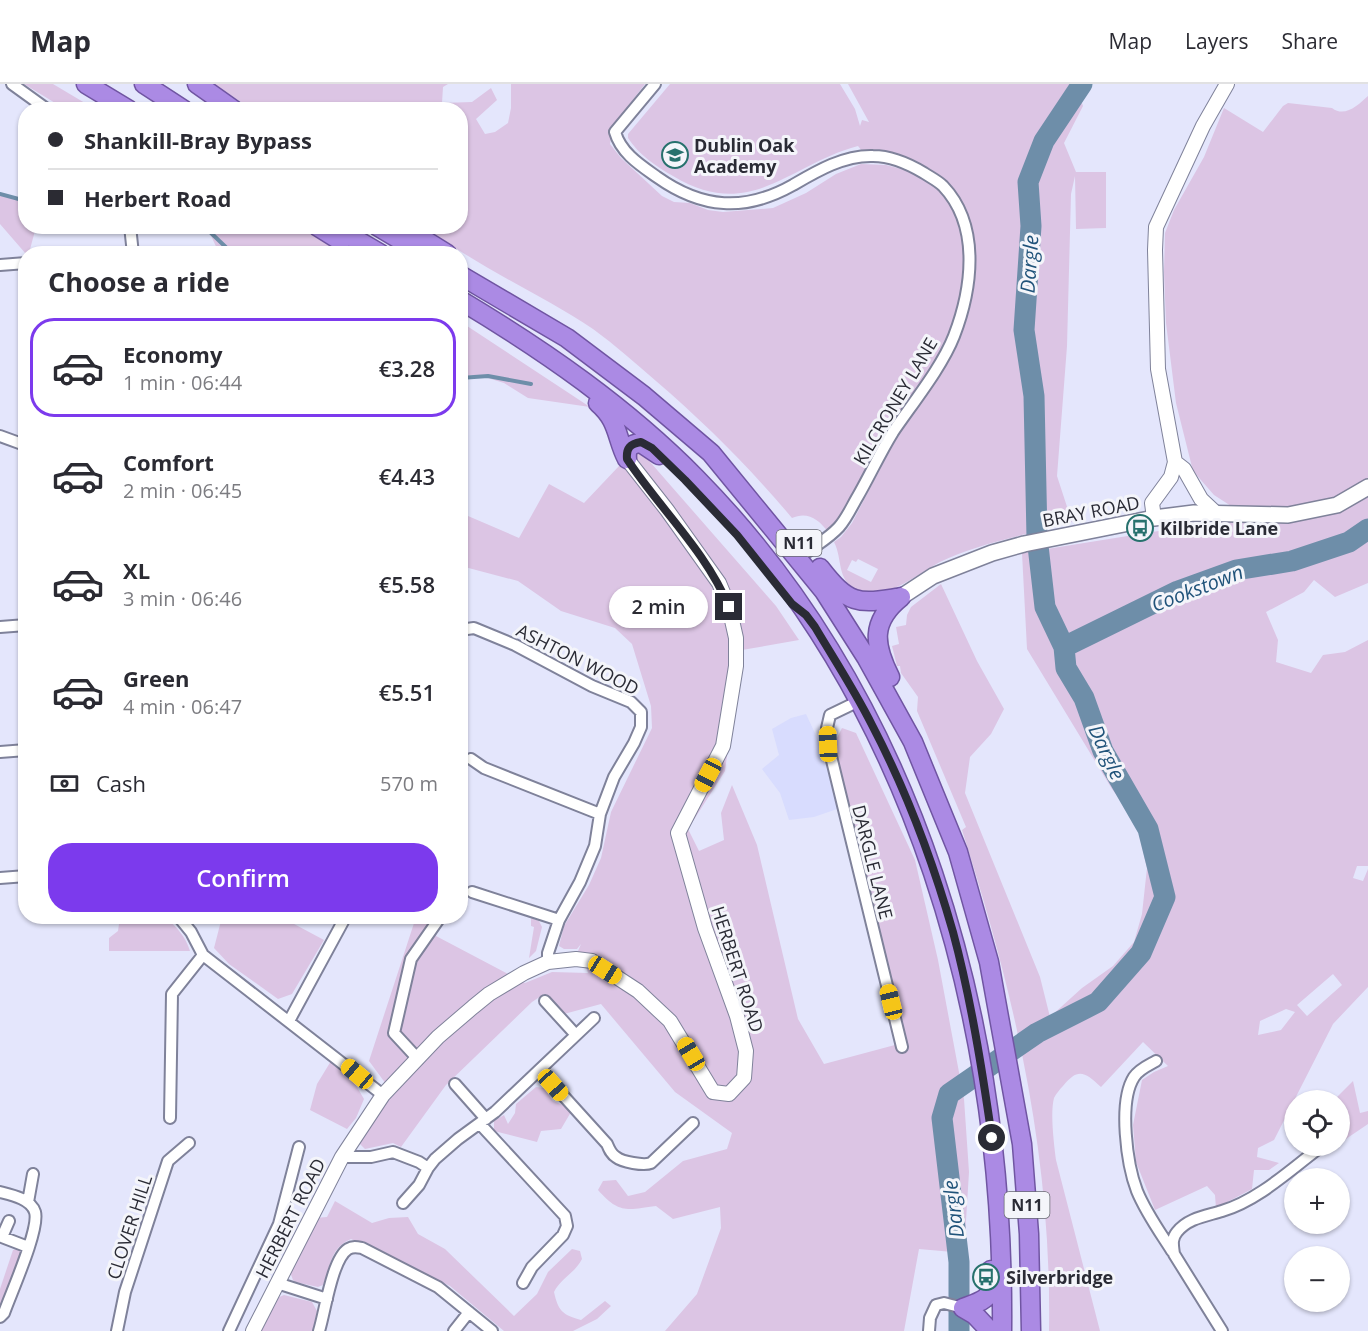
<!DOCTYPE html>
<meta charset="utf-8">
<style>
:root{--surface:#fff;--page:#f2f2f3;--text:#2b2b33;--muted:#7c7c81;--line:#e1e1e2;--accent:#7c3aed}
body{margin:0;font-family:"Open Sans",sans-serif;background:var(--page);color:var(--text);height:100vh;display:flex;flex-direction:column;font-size:22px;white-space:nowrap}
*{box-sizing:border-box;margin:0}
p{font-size:20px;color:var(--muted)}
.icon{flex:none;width:33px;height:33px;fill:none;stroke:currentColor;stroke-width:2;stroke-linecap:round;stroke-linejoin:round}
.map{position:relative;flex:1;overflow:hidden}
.panel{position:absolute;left:18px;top:162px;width:450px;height:678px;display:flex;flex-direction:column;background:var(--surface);border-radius:24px;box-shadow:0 2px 4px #0004}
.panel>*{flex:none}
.hud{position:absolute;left:18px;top:18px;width:450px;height:132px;border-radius:24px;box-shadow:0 2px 4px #0004;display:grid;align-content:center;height:132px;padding:0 30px;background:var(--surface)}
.fabs{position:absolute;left:1284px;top:1006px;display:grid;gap:12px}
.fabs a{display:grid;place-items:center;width:66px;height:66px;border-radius:50%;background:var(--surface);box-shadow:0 2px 4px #0004;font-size:30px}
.end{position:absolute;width:27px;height:27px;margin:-14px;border:8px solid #2a2b35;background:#fff;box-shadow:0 0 0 3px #fff}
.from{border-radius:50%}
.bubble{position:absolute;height:42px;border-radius:21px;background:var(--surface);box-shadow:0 2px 4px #0004;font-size:20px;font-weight:600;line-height:42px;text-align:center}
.car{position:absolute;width:18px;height:36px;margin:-18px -9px;border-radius:8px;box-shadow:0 0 4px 2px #0007;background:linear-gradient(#f5c518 24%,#345 0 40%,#f5c518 0 76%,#345 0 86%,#f5c518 0)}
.hud b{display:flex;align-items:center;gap:21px;height:57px;font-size:22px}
.hud b+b{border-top:2px solid var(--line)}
.hud i{width:15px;height:15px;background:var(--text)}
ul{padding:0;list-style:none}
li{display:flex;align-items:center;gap:18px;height:99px;margin:0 12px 9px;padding:0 18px;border:3px solid transparent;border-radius:24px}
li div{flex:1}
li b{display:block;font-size:22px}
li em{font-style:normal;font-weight:600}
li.on{border-color:var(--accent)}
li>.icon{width:54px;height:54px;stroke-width:1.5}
h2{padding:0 30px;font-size:27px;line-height:72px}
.pay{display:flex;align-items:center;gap:15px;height:66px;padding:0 30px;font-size:22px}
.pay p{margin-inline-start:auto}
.action{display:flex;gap:12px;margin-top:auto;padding:12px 30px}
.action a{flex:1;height:69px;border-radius:24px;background:var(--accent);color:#fff;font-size:24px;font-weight:600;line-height:69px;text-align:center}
header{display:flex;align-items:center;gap:36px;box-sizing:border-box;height:84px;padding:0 30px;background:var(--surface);border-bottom:2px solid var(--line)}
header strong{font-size:28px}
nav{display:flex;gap:33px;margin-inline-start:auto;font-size:21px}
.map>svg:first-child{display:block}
.built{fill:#d8dcfe}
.green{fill:#dcc5e4;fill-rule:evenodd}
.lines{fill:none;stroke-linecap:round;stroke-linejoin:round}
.stream{stroke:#6e8ea9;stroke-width:4}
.river{stroke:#6e8ea9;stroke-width:21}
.minor-casing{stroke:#7f829a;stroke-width:14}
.tertiary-casing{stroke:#7f829a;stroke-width:16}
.secondary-casing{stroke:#7f829a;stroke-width:18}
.trunk-casing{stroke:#7055a2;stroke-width:21}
.minor{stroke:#fff;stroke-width:10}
.tertiary{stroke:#fff;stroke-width:14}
.secondary{stroke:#fff;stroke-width:15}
.trunk{stroke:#ab8ae4;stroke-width:18}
.route{stroke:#2a2b35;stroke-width:8}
.labels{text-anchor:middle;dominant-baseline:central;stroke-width:6;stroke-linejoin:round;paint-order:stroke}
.shield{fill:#f4f5fa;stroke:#676870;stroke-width:1.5}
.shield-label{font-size:16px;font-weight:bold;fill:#2a2b35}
.poi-label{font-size:18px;font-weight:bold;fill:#2a2b35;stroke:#f4f5fa;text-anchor:start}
.street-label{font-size:18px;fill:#2a2b35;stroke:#f4f5fa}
.water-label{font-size:20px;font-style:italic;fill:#20537a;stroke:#f4f5fa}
</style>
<header>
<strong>Map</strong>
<nav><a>Map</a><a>Layers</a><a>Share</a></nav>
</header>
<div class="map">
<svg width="1368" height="1247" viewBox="0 0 1368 1247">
<rect width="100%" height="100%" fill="#e4e6fc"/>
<path class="built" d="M806 630 829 679 840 724 814 733 789 736 780 709 762 685 779 671 772 645 791 634Z"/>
<path class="green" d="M24 0H53L95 25H65Z
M213 0H448L443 3 442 19 472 18 491 4 497 16 476 35 485 50 495 48 508 39 511 24V0H645L613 42 610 60 621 74 662 112 674 118 690 119 708 126 723 128 773 124 806 109 836 90 861 80 886 81 905 86 931 99 901 74 862 67 858 62C789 80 751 139 673 92 657 83 638 70 628 54V50L670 0H840L855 25 860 42 862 36 869 38 848 0H1075L1083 22 1064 59 1076 88H1106V144L1076 145 1075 92 1071 110 1067 262 1057 392 1072 438C1031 450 978 459 940 478 917 490 885 519 857 506 836 496 843 475 834 458L841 453 852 439 931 286 832 444 828 448C819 435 807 427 792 434 750 384 706 340 656 297 635 279 615 261 593 245 539 209 477 183 426 143L460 142V26L252 25ZM858 475 878 485 871 498 847 486 852 476 856 478Z
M1368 12V499L1335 513 1314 496 1304 508 1266 528 1278 556 1276 578 1311 589 1323 571 1345 568 1368 556V782H1357L1353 794 1363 797 1368 785V903L1333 940 1274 1056 1258 1064 1257 1073 1279 1079 1269 1086H1254L1252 1105 1216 1124 1215 1111 1207 1102 1155 1126 1136 1078 1133 1041 1142 996 1154 988 1168 982 1143 958 1101 1003C1085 988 1078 983 1063 1002 1060 1005 1056 1010 1054 1014 1050 1029 1054 1060 1056 1076L1100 1247H1049C1052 1072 1015 912 962 746L966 743 917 627 918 613 901 589 900 582H897L892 562 899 560 896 543 906 541 907 531 911 523 941 500 977 577 1004 625 991 650 970 673 965 709 1040 893 1050 933 1082 904 1113 882 1134 858 1142 830 1147 784 1136 737 1112 705 1027 565 1022 469 1171 445 1201 444 1245 431 1214 411 1193 387 1176 319 1166 239 1164 188 1165 149 1174 126 1204 73 1224 24 1263 48 1283 22 1288 19 1332 24C1345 34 1358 21 1368 12ZM1333 890 1342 901 1307 932 1297 921ZM1286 925 1295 928 1281 946 1258 951 1260 937Z
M0 110 25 116 26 142 36 143 29 169 26 170 0 140Z
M207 143H300L346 169H219Z
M461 238 590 323 528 314 504 299 478 291 461 292Z
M637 363 776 522 799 556 742 566 716 666 727 672 725 687 688 745 699 767 724 756 721 729 732 701 757 761 798 935 824 980 906 958 834 660 842 644 856 649 915 776 938 876 964 1015 969 1088 964 1169 919 1165 904 1247H665L697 1210 721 1144 720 1123 673 1135 656 1122C627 1126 619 1130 598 1106L603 1097 616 1096 628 1112 645 1108 683 1077 727 1065 732 1049 675 1008 601 920 564 930 544 910 532 918 446 1001 401 1063 393 1059 365 1065 358 1058 386 1000 369 977 416 833H441L436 852 525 899 552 888 588 889 584 875 578 867 581 860 577 865H564L559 862 564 842 589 801 601 774 611 728 652 644 651 622 632 560 615 544 561 527 518 497 461 482V429L519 454 549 400 584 419Z
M120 833H165C176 842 186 853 190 867H109V854L118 847Z
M222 833H281L324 856 292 910 278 915 229 880 214 864Z
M531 834 539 837 542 843 536 867 529 874 534 843 531 842Z
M331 977 354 998 364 1015 356 1034 347 1045 310 1026 317 1000Z
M1353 997 1360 1029 1368 1027V1040L1340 1059 1341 1042 1340 1039V1017H1336L1337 1013Z
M536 1003 544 1004 553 1017 563 1021 571 1028 561 1045 541 1047 537 1058 494 1047V1037L504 1031 508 1040 515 1029 516 1020Z
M335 1117 372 1139 389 1134 408 1133 418 1150 445 1165 514 1232 537 1210 548 1188 572 1165 580 1167 582 1175C575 1189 561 1194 554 1208 558 1226 562 1231 581 1236L605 1217 611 1222 597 1235 573 1247H504L450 1202 351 1155C329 1165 332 1181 323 1201L318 1203 295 1198 293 1196 290 1188 315 1134 327 1133Z
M19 1164 21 1168 0 1224V1205L13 1166Z
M284 1211 312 1218 317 1227 313 1247H260L277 1214Z"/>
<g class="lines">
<path class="stream" d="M0 110 26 117
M201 142 210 148 233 170
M460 294 488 292 531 300"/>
<path class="river" d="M1064 563 1178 507 1236 486 1292 477 1349 458 1368 445
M959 1247V1178L942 1034 949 1010 1037 949 1098 918 1141 869 1165 813 1148 745 1103 667 1084 614 1066 584 1064 563 1045 523 1037 453 1034 312 1024 246 1031 142 1028 98 1044 57 1082 0"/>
<defs>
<path id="minor" d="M12 0 48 26
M655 0 615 48C621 69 640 81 657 93 702 125 745 128 793 101 817 87 844 71 873 72 891 72 909 80 924 89 930 93 938 97 943 102 981 142 972 205 954 252 942 283 912 320 893 348 880 369 870 391 858 412 852 422 847 434 839 443 830 453 818 460 807 468
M130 142 133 170
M0 181 26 179
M0 352 22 360
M0 543 26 541
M460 546 474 544 515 561 592 602 631 618 641 628V643L634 659 614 693 600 730 595 762 580 798 559 836 548 869V878
M859 617 830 631 827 644 828 660 902 963
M0 668 26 666
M471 675 484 684 600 730
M0 794 26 792
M472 808 559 836
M178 832 191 848 203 871 383 1011
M545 917 576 951
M289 937 346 832
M418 975 394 949 411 875 441 832
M1156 977C1149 981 1139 985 1134 993 1118 1018 1127 1081 1137 1107 1146 1129 1160 1148 1172 1167
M540 986 607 1060C609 1065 611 1070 616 1073 622 1078 644 1082 651 1079L693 1039
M455 1000 486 1035
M170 1034 172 910 203 871
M480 1040 565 1132 567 1142 563 1151 532 1183 523 1199
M342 1073H371L393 1068 419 1078 428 1084
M0 1108C12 1111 31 1115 35 1128 40 1145 11 1209 4 1229L0 1233
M28 1118 33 1090
M403 1119 419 1101 428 1084 435 1075 458 1055 495 1028 594 934
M9 1137 2 1153 28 1163
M277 1199 327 1215
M117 1247 125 1208 168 1077 189 1059
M229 1247 279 1140 299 1063
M319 1247C325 1228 332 1175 348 1165 353 1162 357 1163 362 1164L438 1203 492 1247
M454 1247 469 1228
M929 1247 930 1234 936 1221 944 1219 963 1224
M1222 1247 1174 1170C1173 1162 1171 1155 1177 1148 1188 1134 1206 1132 1222 1127 1259 1116 1291 1085 1322 1062"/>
<path id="tertiary" d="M1175 378 1184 385 1201 415 1217 430
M1154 434 1152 419 1171 393 1175 378 1158 285 1155 166 1156 143 1203 42 1227 0
M253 1247 342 1073 383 1011 438 953 473 923 489 910 524 889 548 878 576 875 592 877 638 907 670 937 713 1008 729 1010 744 994 746 967 737 932 705 844 678 749 723 662 736 582V554L729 523 719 499 667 426 627 375"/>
<path id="secondary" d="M901 513 933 492 992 469 1024 460 1154 434 1194 429 1288 431 1337 421 1368 403"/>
<path id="trunk" d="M86 0 129 26
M144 0 184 26
M197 0 234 26
M317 142 341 157
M333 142 381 170
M377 142 424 170
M402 142 447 170
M460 191 567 254 644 312 711 369 824 507 866 573 913 658 958 768 989 878 1022 1060 1029 1150 1031 1247
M460 216C545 267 626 323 696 394 917 619 1005 938 1002 1247
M598 319C619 337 616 354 627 375
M627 375C626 364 630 360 641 359L659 371
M820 484C848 520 857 521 901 513
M890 593C874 561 870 538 901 513
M963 1224C989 1215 992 1214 991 1186
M963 1224 975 1231 990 1247"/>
</defs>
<use href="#minor" class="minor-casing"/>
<use href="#tertiary" class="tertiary-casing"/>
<use href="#secondary" class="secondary-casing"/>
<use href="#trunk" class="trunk-casing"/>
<use href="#minor" class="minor"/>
<use href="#tertiary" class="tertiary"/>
<use href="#secondary" class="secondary"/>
<use href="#trunk" class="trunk"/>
</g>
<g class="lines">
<path class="route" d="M729 523C706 467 660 425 627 375 626 364 630 360 641 358L652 364 685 396 737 451 792 520 806 531 815 543C834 575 855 607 872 641 906 706 933 778 953 848 971 915 982 985 992 1054"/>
</g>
<defs>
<symbol id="school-ring" viewBox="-11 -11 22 22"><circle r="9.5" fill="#f4f5fa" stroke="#27716d" stroke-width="1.5"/><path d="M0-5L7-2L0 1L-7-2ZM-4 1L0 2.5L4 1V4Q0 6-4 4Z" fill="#27716d"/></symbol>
<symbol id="bus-ring" viewBox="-11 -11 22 22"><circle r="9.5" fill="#f4f5fa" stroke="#27716d" stroke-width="1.5"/><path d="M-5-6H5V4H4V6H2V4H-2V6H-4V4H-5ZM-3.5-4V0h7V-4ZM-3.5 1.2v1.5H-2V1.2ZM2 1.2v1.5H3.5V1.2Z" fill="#27716d"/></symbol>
</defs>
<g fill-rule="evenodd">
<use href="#school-ring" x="660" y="56" width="30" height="30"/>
<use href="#bus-ring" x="1125" y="429" width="30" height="30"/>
<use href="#bus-ring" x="971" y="1178" width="30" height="30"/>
</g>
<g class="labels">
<g class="shield">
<rect x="776.5" y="446" width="45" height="26" rx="4.5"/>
<rect x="1004.5" y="1108" width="45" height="26" rx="4.5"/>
</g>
<g class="shield-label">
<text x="799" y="459">N11</text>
<text x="1027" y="1121">N11</text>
</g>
<g class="poi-label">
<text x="694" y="61">Dublin Oak<tspan x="694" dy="21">Academy</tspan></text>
<text x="1160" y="444">Kilbride Lane</text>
<text x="1006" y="1193">Silverbridge</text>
</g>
<g class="street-label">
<text transform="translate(895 317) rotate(-59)">KILCRONEY LANE</text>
<text transform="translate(1091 427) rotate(-11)">BRAY ROAD</text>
<text transform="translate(578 575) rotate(27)">ASHTON WOOD</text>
<text transform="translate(873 778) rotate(76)">DARGLE LANE</text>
<text transform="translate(738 885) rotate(72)">HERBERT ROAD</text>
<text transform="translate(290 1134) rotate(-63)">HERBERT ROAD</text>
<text transform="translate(129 1143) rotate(-72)">CLOVER HILL</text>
</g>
<g class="water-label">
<text transform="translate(1029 180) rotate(-86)">Dargle</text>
<text transform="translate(1197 504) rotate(-21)">Cookstown</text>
<text transform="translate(1107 668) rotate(65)">Dargle</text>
<text transform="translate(953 1125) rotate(-97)">Dargle</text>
</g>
</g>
</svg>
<div class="fabs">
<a><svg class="icon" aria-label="locate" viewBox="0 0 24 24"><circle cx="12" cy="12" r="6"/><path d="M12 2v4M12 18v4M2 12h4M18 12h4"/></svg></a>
<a>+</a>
<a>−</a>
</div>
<i class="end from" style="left:992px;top:1054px"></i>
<i class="end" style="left:729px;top:523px"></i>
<div class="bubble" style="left:609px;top:502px;width:99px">2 min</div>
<i class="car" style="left:828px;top:660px;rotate:358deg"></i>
<i class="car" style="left:708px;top:691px;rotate:208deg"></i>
<i class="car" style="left:605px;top:886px;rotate:122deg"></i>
<i class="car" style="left:891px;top:918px;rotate:346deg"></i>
<i class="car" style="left:691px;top:970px;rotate:329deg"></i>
<i class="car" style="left:357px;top:990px;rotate:310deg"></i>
<i class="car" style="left:553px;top:1001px;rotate:138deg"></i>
<div class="hud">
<b><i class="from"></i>Shankill-Bray Bypass</b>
<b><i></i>Herbert Road</b>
</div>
<section class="panel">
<h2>Choose a ride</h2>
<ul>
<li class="on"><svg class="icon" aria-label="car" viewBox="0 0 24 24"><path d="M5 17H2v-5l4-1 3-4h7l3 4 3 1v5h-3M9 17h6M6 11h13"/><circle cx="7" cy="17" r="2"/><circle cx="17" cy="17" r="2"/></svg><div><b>Economy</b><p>1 min · 06:44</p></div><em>€3.28</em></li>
<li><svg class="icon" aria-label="car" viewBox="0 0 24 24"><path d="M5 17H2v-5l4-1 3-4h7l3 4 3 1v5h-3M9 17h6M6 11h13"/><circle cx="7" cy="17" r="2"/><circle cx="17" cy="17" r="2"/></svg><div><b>Comfort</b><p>2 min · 06:45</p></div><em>€4.43</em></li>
<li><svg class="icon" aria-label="car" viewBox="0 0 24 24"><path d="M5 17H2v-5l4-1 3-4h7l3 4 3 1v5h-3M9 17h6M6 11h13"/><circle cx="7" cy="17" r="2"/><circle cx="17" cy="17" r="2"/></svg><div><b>XL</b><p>3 min · 06:46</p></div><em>€5.58</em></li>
<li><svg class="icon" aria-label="car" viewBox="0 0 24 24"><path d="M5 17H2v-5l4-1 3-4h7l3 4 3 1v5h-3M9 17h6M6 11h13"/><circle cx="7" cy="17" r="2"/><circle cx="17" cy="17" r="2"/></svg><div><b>Green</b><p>4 min · 06:47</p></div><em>€5.51</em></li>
</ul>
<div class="pay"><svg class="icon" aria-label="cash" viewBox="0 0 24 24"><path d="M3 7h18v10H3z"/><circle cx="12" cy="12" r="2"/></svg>Cash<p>570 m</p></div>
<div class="action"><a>Confirm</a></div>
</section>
</div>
